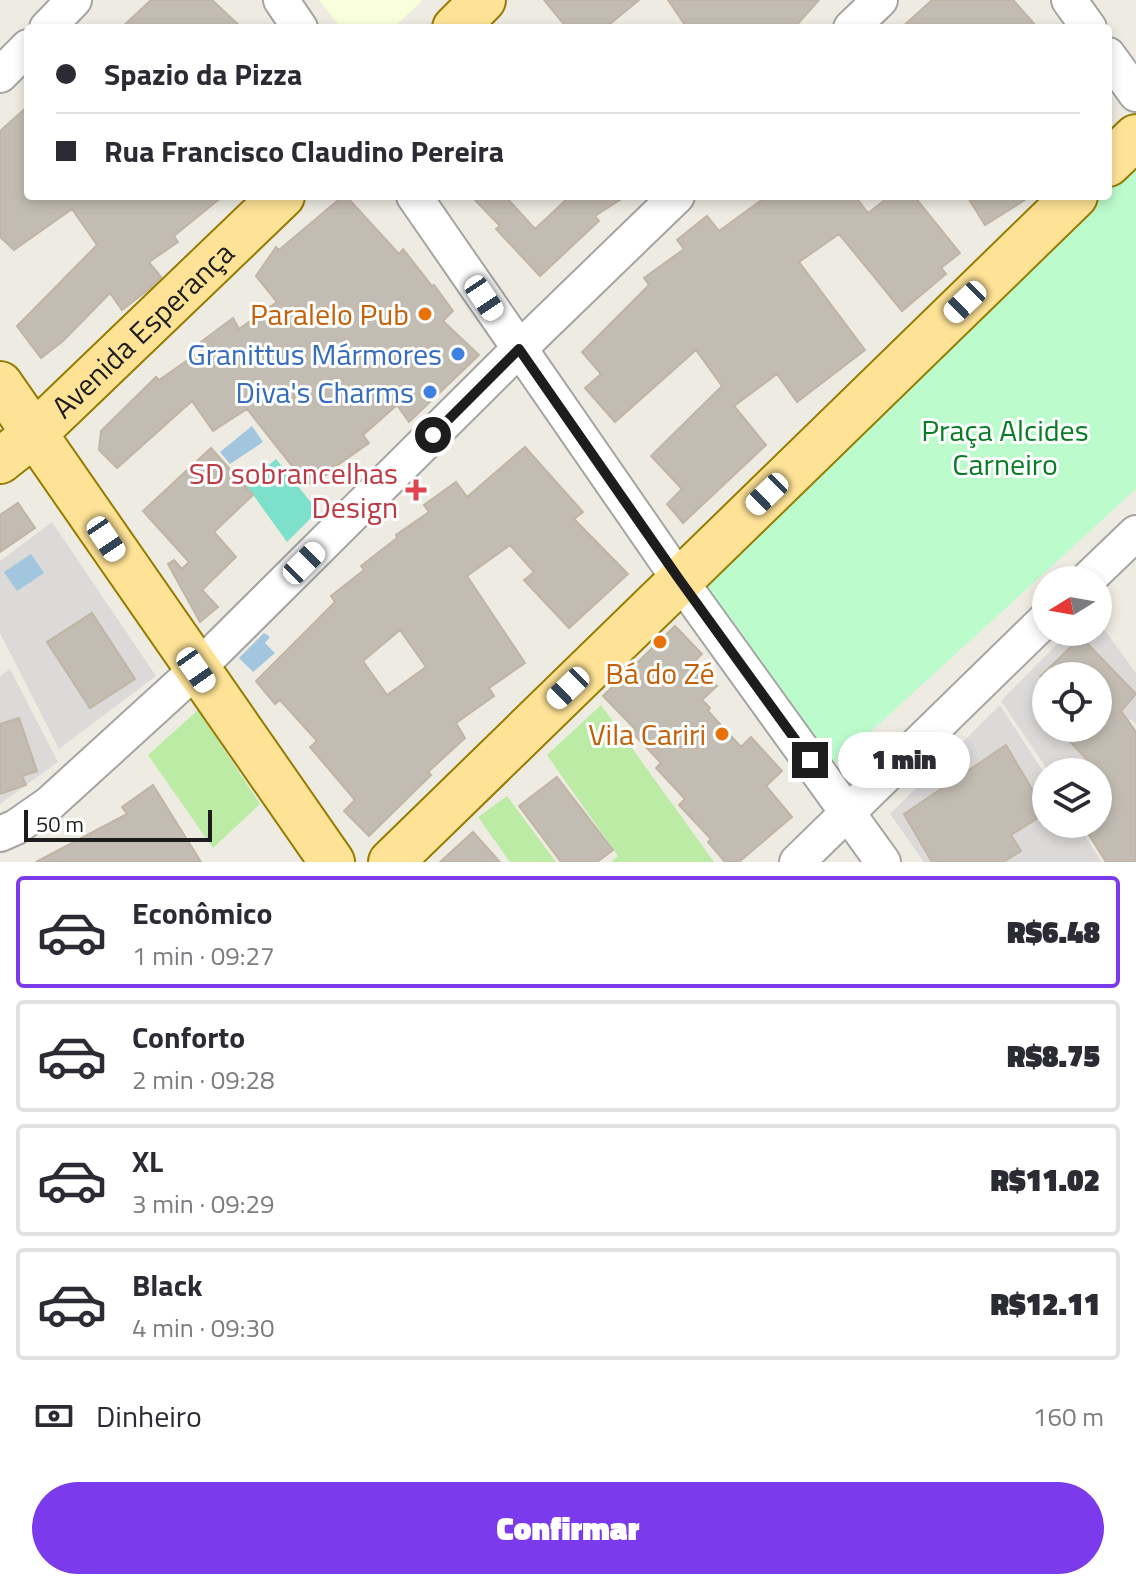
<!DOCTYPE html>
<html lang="pt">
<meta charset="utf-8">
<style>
:root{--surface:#fff;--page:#f7f7f7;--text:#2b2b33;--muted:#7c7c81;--line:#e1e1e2;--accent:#7c3aed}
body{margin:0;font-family:"Titillium Web",sans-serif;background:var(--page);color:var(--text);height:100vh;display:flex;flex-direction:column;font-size:30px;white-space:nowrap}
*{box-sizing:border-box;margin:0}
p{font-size:26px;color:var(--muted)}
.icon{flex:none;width:44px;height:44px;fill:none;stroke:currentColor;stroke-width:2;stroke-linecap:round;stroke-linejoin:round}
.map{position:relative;height:862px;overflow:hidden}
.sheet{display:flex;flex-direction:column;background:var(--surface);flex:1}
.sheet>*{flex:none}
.hud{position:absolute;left:24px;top:24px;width:1088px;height:176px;border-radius:8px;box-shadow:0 4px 12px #0003;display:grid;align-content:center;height:176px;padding:0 32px;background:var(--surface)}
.needle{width:52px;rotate:259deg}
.controls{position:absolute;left:1032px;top:566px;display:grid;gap:16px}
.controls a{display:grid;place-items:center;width:80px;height:80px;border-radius:50%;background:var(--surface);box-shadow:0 4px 12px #0003;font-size:40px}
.scale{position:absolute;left:24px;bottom:20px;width:188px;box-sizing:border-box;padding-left:8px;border:4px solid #1d1d1d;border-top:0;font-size:22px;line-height:28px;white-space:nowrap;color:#1d1d1d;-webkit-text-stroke:6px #fff;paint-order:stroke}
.end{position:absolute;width:36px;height:36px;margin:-18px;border:10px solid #1d1d1d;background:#fff;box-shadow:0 0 0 4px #fff}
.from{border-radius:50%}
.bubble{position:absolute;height:56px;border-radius:28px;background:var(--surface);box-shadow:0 4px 12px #0003;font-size:26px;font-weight:800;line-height:56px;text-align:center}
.car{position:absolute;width:24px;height:48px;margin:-24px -12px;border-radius:10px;box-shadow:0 0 6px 2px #0007;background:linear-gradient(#fff 24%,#345 0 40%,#fff 0 76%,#345 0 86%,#fff 0)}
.hud b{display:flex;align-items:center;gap:28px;height:76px;font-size:30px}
.hud b+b{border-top:2px solid var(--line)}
.hud i{width:20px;height:20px;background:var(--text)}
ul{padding:14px 0 0;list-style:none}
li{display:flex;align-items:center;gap:24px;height:112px;margin:0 16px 12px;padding:0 16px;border:4px solid var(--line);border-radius:8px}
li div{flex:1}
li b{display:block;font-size:30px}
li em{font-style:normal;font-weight:800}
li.active{border-color:var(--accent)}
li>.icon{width:72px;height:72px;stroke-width:1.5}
.pay{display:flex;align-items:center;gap:20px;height:88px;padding:0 32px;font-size:30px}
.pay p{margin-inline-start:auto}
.button{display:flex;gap:16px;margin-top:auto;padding:16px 32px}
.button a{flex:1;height:92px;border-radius:48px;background:var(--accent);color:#fff;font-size:32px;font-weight:800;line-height:92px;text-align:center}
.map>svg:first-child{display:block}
.residential{fill:#dbdad9;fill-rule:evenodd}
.education{fill:#f9ffda}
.grass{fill:#bceba6}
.park{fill:#bcfbcc}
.pitch{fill:#7de0ca}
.water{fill:#a1c6de}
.building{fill:#c3bcb2;stroke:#c0b5a4;stroke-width:2;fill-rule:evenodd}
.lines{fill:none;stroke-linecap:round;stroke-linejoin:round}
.minor-casing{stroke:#a4a4a4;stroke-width:38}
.major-casing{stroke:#957c00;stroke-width:48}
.minor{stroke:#fff;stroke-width:34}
.major{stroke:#fee397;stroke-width:44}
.route{stroke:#1d1d1d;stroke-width:10}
.food-dot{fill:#e8710a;stroke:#fff;stroke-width:3}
.shop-dot{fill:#3f7fe0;stroke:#fff;stroke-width:3}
.health-dot{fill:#e0444e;stroke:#fff;stroke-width:3}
.labels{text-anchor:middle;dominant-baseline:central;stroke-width:6;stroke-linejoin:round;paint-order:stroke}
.food-label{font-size:30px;fill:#c56008;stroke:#fff;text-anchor:end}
.street-label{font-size:30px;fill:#1d1d1d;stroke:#fff}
.shop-label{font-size:30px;fill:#366cbe;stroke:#fff;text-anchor:end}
.park-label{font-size:30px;fill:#087d25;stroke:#fff}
.health-label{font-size:30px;fill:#be3a42;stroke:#fff;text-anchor:end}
</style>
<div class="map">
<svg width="1136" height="862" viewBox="0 0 1136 862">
<rect width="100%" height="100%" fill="#eeece2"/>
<path class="residential" d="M52 522 156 676 59 749 0 633V561Z
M1098 621 1136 673V724L1131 719 1082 772H1049L1001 701 1069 632H1098ZM1046 676H1098V728H1046Z
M10 669 58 762 0 804V676Z
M1000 705 1046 776V824H1077L1102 862H924L890 814Z"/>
<path class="education" d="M319 0H423L393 28H341Z"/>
<path class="grass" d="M601 705 714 862H611L618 856 547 755Z
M198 710 260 804 213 848 148 755Z
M507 796 556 862H510L478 817Z"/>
<path class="park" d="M1136 156V489L821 777 687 591 1092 196H1108V180Z"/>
<path class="pitch" d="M276 459 318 511 287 542 246 485Z"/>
<path class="water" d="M252 426 263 442 230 464 220 452Z
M31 554 44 573 17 591 4 572Z
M264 633 270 637 265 643 275 653 253 672 239 658Z"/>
<path class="building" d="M151 0H212L242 28H121Z
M544 0H639L605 28H567Z
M668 0H819L794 28H687Z
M932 0H1013L1038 28H901Z
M28 106V196H223L174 236 178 242 149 262 161 277 149 289 122 310 110 293 63 341 41 358 17 326 97 245 72 209 14 250 0 237V131Z
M343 196H346L399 254 403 249 432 286 434 285 453 311 443 321 479 355 409 422 397 405 363 435 369 443 335 467 337 469 307 485 247 409 213 431 192 401 117 468 99 450 101 431 156 377 159 380 205 348 201 342 233 318 239 329 277 302 256 276 276 247 279 250Z
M471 196H505L535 229 570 196H626L595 216 599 221 540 276 496 229 500 226Z
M767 196H855L868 213 890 196H914L960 253 941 268 946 274 902 311 839 234 799 262 865 350 797 402 777 374 734 406 766 445 683 523 667 504 682 489 651 456 722 386 696 350 615 422 585 388 601 374 582 352 649 285 644 278 684 249 677 240 707 216 719 231Z
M967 196H1031L985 225Z
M525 447 583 512 574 519 628 574 569 628 524 580 534 572 510 545 467 576 525 663 489 688 494 696 456 723 465 738 428 772 431 775 369 836 344 811 355 800 310 747 317 741 280 700 275 704 256 681 335 602 331 596 364 570 361 566 397 538 396 535 429 512 424 505 456 482 467 497ZM400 630 426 667 387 695 363 661Z
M211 448 253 495 214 532 236 557 202 590 218 607 200 622 168 564 174 560 182 569 189 562 143 511Z
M18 503 35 528 0 552V515Z
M92 613 135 679 90 708 47 642Z
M675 626 702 654 694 662 717 686 702 700 710 708 708 711 741 747 751 737 782 771 766 786 792 817 739 862H725L708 842 711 839 679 805 685 799 656 768 661 763 632 732 635 729 603 696Z
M1081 637 1136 694 1121 711 1136 732V862H1106L1082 824H1098V771L1057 728H1098V676H1041Z
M19 718 37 771 22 776 26 785 0 794V724Z
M1006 745 1046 813 1011 835 1021 851 1003 862H932L904 814Z
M557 777 613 850 597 862H561L519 806Z
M153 785 201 862H36L127 814 122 807Z
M473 832 500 862H440Z"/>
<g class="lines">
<defs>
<path id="minor" d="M281 0 300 28
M1069 0 1089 28
M47 28 74 0
M851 28 880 0
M1108 55 1136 94
M0 75 28 47
M414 196 679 579 883 862
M1087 580 1136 533
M0 834 16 827 49 804 196 670 519 349 677 196
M797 862 1046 619"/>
<g id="major">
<path d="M455 28 483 0"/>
<path d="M1108 164 1136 137"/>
<path d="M0 384 332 862"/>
<path id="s1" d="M0 461 34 434 282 196"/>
<path d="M391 862 1075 196"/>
</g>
</defs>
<use href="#minor" class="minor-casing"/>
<use href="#major" class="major-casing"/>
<use href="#minor" class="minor"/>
<use href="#major" class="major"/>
</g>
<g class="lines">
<path class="route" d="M433 435 519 349 679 579 810 760"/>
</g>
<g class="food-dot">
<circle cx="425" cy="314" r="8"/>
<circle cx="660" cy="642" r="8"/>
<circle cx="722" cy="734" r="8"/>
</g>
<g class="shop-dot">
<circle cx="458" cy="354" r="8"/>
<circle cx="430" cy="392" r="8"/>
</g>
<path class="health-dot" d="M412 478h8v8h8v8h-8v8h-8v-8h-8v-8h8z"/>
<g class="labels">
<g class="food-label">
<text x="409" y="314">Paralelo Pub</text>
<text x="660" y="673" text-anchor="middle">Bá do Zé</text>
<text x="706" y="734">Vila Cariri</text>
</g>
<g class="street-label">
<text stroke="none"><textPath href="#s1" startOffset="194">Avenida Esperança</textPath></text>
</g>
<g class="shop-label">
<text x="442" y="354">Granittus Mármores</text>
<text x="414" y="392">Diva's Charms</text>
</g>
<g class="park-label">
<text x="1005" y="430">Praça Alcides<tspan x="1005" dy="34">Carneiro</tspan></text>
</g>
<g class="health-label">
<text x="398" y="473">SD sobrancelhas<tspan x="398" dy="34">Design</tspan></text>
</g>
</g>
</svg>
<div class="controls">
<a><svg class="needle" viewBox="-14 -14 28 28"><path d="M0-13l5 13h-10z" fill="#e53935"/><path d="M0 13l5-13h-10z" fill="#7c7c81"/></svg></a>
<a><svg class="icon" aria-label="locate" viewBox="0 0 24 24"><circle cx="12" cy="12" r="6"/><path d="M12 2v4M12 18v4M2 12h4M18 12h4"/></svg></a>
<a><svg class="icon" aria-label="layers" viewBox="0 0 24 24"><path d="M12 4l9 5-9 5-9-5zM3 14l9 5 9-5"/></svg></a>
</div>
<div class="scale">50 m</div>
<i class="end from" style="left:433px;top:435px"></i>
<i class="end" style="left:810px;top:760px"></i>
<div class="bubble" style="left:838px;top:732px;width:132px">1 min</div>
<i class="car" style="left:484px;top:298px;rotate:146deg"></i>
<i class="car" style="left:965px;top:302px;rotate:226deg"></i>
<i class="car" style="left:767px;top:494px;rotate:226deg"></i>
<i class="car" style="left:106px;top:539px;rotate:146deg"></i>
<i class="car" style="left:304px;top:563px;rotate:45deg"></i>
<i class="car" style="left:196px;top:670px;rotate:145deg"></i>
<i class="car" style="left:568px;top:688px;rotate:226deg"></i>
<div class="hud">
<b><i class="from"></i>Spazio da Pizza</b>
<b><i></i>Rua Francisco Claudino Pereira</b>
</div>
</div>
<section class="sheet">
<ul>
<li class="active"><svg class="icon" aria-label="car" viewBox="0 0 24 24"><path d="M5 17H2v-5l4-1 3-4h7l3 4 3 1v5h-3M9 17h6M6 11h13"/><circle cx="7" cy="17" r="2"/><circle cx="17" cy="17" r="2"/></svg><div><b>Econômico</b><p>1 min · 09:27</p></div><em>R$6.48</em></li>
<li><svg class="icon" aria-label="car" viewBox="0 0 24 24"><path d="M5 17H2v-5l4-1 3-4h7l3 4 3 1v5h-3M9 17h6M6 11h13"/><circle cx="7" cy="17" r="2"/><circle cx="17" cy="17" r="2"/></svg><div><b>Conforto</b><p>2 min · 09:28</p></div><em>R$8.75</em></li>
<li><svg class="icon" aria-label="car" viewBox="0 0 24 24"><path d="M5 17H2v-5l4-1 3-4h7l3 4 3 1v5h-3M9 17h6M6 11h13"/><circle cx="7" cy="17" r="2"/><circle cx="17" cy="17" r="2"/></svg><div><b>XL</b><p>3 min · 09:29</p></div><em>R$11.02</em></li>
<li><svg class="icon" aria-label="car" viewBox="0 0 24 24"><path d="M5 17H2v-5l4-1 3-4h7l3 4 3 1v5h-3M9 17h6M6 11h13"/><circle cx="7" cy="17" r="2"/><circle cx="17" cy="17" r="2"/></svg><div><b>Black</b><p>4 min · 09:30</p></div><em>R$12.11</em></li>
</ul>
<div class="pay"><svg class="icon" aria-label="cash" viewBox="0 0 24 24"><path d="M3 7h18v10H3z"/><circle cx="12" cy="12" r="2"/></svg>Dinheiro<p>160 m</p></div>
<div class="button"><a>Confirmar</a></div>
</section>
